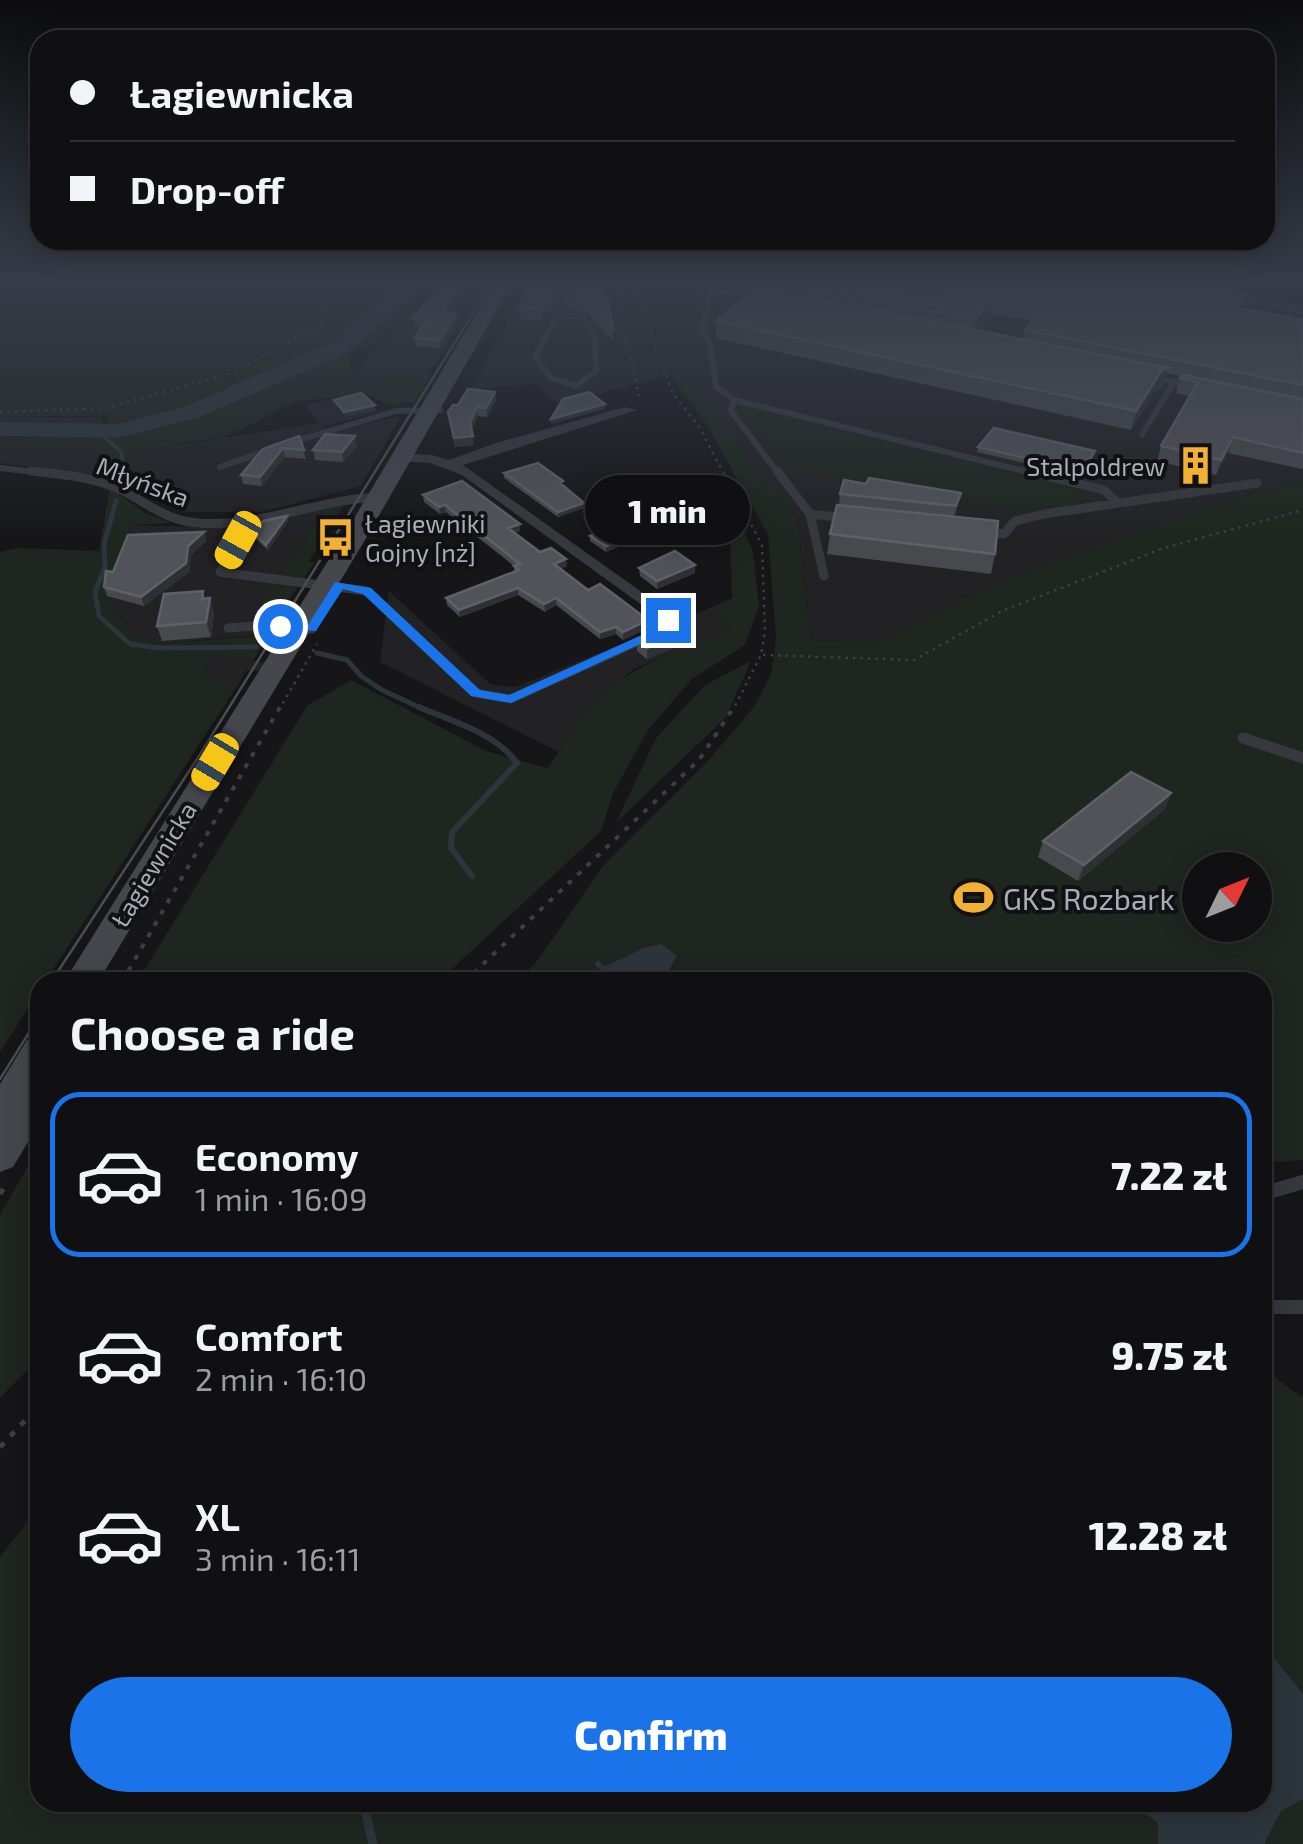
<!DOCTYPE html>
<meta charset="utf-8">
<style>
:root{--surface:#101012;--page:#19191b;--text:#f1f3f6;--muted:#9c9d9f;--line:#303032;--accent:#1a73e8}
body{margin:0;font-family:"Exo 2",sans-serif;background:var(--page);color:var(--text);height:100vh;display:flex;flex-direction:column;font-size:38px;white-space:nowrap}
*{box-sizing:border-box;margin:0}
p{font-size:32px;color:var(--muted)}
.icon{flex:none;width:55px;height:55px;fill:none;stroke:currentColor;stroke-width:2;stroke-linecap:round;stroke-linejoin:round}
.map{position:relative;flex:1;overflow:hidden}
.sheet{position:absolute;left:30px;top:972px;width:1242px;height:840px;display:flex;flex-direction:column;background:var(--surface);border-radius:30px;box-shadow:0 5px 25px #0003,0 0 0 2px var(--line)}
.sheet>*{flex:none}
.banner{position:absolute;left:30px;top:30px;width:1245px;height:220px;border-radius:30px;box-shadow:0 5px 25px #0003,0 0 0 2px var(--line);display:grid;align-content:center;height:220px;padding:0 40px;background:var(--surface)}
.needle{width:65px;rotate:47deg}
.fabs{position:absolute;left:1182px;top:852px;display:grid;gap:20px}
.fabs a{display:grid;place-items:center;width:90px;height:90px;border-radius:50%;background:var(--surface);box-shadow:0 5px 25px #0003,0 0 0 2px var(--line);font-size:50px}
.end{position:absolute;width:45px;height:45px;margin:-22px;border:12px solid #1a73e8;background:#fff;box-shadow:0 0 0 5px #fff}
.from{border-radius:50%}
.bubble{position:absolute;height:70px;border-radius:35px;background:var(--surface);box-shadow:0 5px 25px #0003,0 0 0 2px var(--line);font-size:32px;font-weight:800;line-height:70px;text-align:center}
.car{position:absolute;width:30px;height:60px;margin:-30px -15px;border-radius:12px;box-shadow:0 0 8px 2px #0007;background:linear-gradient(#f5c518 24%,#345 0 40%,#f5c518 0 76%,#345 0 86%,#f5c518 0)}
.banner b{display:flex;align-items:center;gap:35px;height:95px;font-size:38px}
.banner b+b{border-top:2px solid var(--line)}
.banner i{width:25px;height:25px;background:var(--text)}
ul{padding:0;list-style:none}
li{display:flex;align-items:center;gap:30px;height:165px;margin:0 20px 15px;padding:0 20px;border:5px solid transparent;border-radius:30px}
li div{flex:1}
li b{display:block;font-size:38px}
li em{font-style:normal;font-weight:800}
li.active{border-color:var(--accent)}
li>.icon{width:90px;height:90px;stroke-width:1.5}
h2{padding:0 40px;font-size:45px;line-height:120px}
.primary-button{display:flex;gap:20px;margin-top:auto;padding:20px 40px}
.primary-button a{flex:1;height:115px;border-radius:60px;background:var(--accent);color:#fff;font-size:40px;font-weight:800;line-height:115px;text-align:center}
.map>svg:first-child{display:block}
.built{fill:#222225}
.green{fill:#1e261f;fill-rule:evenodd}
.water{fill:#2c353c}
.lines{fill:none;stroke-linecap:round;stroke-linejoin:round}
.stream-far3{stroke:#2c353c;stroke-width:4}
.stream-far2{stroke:#2c353c;stroke-width:5}
.stream-far1{stroke:#2c353c;stroke-width:6}
.stream{stroke:#2c353c;stroke-width:9}
.river{fill:#2c353c;fill-rule:evenodd}
.path-far2{stroke:#3d3f44;stroke-width:2.5;stroke-dasharray:2.5 5;stroke-linecap:butt}
.path-far1{stroke:#3d3f44;stroke-width:4;stroke-dasharray:5 8;stroke-linecap:butt}
.path{stroke:#3d3f44;stroke-width:5;stroke-dasharray:6 9;stroke-linecap:butt}
.service-far3{stroke:#37383d;stroke-width:6}
.service-far2{stroke:#37383d;stroke-width:9}
.service-far1{stroke:#37383d;stroke-width:11}
.service{stroke:#37383d;stroke-width:14}
.minor{fill:#37383d;fill-rule:evenodd}
.secondary{fill:#45474d;fill-rule:evenodd}
.tram{stroke:#4a4c52;stroke-width:2.5}
.wall{fill:#47494d;fill-rule:evenodd}
.shaded-wall{fill:#2f3033}
.building{fill:#525359;stroke:#5f6168;stroke-width:2.5}
.route{fill:#1a73e8}
.labels{text-anchor:middle;dominant-baseline:central;stroke-width:8;stroke-linejoin:round;paint-order:stroke}
.far-poi-label{font-size:25px;fill:#a8adb8;stroke:#111113;text-anchor:end}
.far-street-label{font-size:25px;fill:#a8adb8;stroke:#111113}
.poi-label{font-size:30px;fill:#a8adb8;stroke:#111113;text-anchor:start}
</style>
<div class="map">
<svg width="1303" height="1844" viewBox="0 0 1303 1844">
<rect width="100%" height="100%" fill="#161618"/>
<path class="built" d="M438 284H483L426 379 354 371Z
M527 284H1138L1303 314V484L1257 492 961 598 875 642 811 640 797 519 718 417 690 370 557 404 537 384 472 389Z
M362 395 379 412 324 426 328 432 401 416 361 486 261 512H183L134 487 130 452 319 423 305 404Z
M0 416 102 418 117 482 82 473 0 463Z
M328 507 260 602 275 605 278 616 267 634 159 644 133 636 114 608 123 579 179 587 126 572 129 525 209 527Z
M389 591 490 684 515 687 708 609 732 628 633 669 578 720 561 753 380 662Z
M213 656 270 663 264 672 247 670 239 683 209 680 200 676Z"/>
<path class="green" d="M0 284H430L373 345 352 353 349 369 425 379 434 370 414 402 388 405 368 394 297 401 226 437 131 452 134 487 117 482 106 438 113 437 106 416H0Z
M690 370 718 417 797 519 811 640 875 642 961 598 1065 556 1257 492 1303 484V1160L1263 1163 1262 982H663L677 957 600 970 598 982H517L538 960 603 866 707 762 754 707 771 674 776 639 768 535 706 423 671 375ZM1200 870H1255V925H1200Z
M750 409 1087 491 1097 499 1027 513 786 469 743 415 742 411Z
M702 474 730 497 753 551 759 607 745 645 692 679 648 730 613 793 601 831 438 982H137L307 706 351 680 486 751 547 768C560 753 566 737 577 722 614 670 676 651 731 628L708 609 732 598 730 530Z
M110 488 145 513 172 523 129 525 127 572 180 587 173 593 122 580 114 608 133 636 159 644 269 635 253 661 213 656 200 675 239 683 45 982H40V990L0 1052V552L18 548 99 551Z
M345 503 309 562H315L278 616 274 605 259 602 328 507Z
M751 661 726 717 616 823 656 738 705 685Z
M40 1145V1357L0 1398V1215Z
M1263 1368 1301 1397 1303 1395V1844H0V1557L40 1505V1802H1262Z"/>
<path class="water" d="M661 944 677 956 663 982H598L602 968 644 948Z
M1263 1644 1303 1694V1799L1281 1811 1264 1844H1158V1823L1131 1803 1262 1802Z"/>
<g class="lines">
<path class="stream-far3" d="M99 432 121 452 125 474"/>
<path class="stream-far2" d="M123 481 125 471
M116 501 104 544 105 568 95 592 99 616 130 644 160 648 256 647
M317 653 347 660 361 676 382 690 425 710"/>
<path class="stream-far1" d="M419 707C453 722 494 732 517 763L452 832 451 848 472 876
M598 964 605 971 607 982"/>
<path class="stream" d="M363 1802 373 1844"/>
<path class="river" d="M401 284H421L411 298 347 353 200 417 118 438 0 436V422L118 424 184 407 331 343Z"/>
<path class="path-far2" d="M615 284 640 401
M633 284 673 394 698 425 762 545 765 632 761 655 733 710
M0 412 106 408 232 373 322 324 327 315 314 284
M763 655 914 660 1002 611 1161 549 1303 510
M279 710 317 644"/>
<path class="path-far1" d="M122 982 280 707
M464 982 699 760 734 707"/>
<path class="path" d="M0 1194 8 1181
M0 1447 40 1405"/>
<path class="service-far3" d="M693 284 762 299
M711 289 701 332 709 340 716 386 734 400 1036 474
M559 314 583 318 595 337 596 371 576 386 551 378 535 357 575 284
M1153 377 1194 386
M734 400 731 411 779 474
M1142 435 1174 382
M289 443 396 411 440 410
M220 467 272 449
M0 468 55 474"/>
<path class="service-far2" d="M31 471C61 474 93 477 121 490 144 501 163 518 190 522 253 531 316 499 379 497
M777 471 810 514 824 576
M1026 471 1104 490 1118 503
M810 514 846 518
M984 532 1004 534 1015 521 1044 514 1257 483
M239 540 220 572 367 591 475 693 511 699 668 628V619
M228 628 272 625 312 629"/>
<path class="service-far1" d="M1243 738 1303 758"/>
<path class="service" d="M1262 1194 1303 1182
M1262 1307H1303"/>
<path class="minor" d="M1155 284H1181L1303 306V314Z
M625 407 637 410 463 465 674 615 677 619 668 624 462 475 430 463 399 461 392 457 399 453 432 455 449 460 496 443Z"/>
<path class="secondary" d="M494 284H512L362 545 98 982H64L338 545Z
M40 1036V1122L13 1167 0 1172V1084L27 1040Z"/>
<path class="tram" d="M51 982 199 756 491 284
M0 1079 40 1015"/>
</g>
<path class="wall" d="M532 284H567L553 310 548 309 542 321 520 319 519 307Z
M575 284 613 328V341L587 313 569 309V296Z
M728 284H947L932 297 1242 308 1303 320V467L1302 469 1228 453 1216 475 1157 461 1161 446 1190 396 1176 393 1181 376 1167 373 1163 387 1156 389 1131 430 716 338V321L755 289ZM989 313 1032 321 1025 330 1024 340 976 330Z
M448 313 456 321 440 348 416 346 415 338 422 327 414 326 413 318Z
M496 400 487 417 478 416 471 430 474 445 455 447 448 412 458 405Z
M299 436 306 459 285 457 262 486 243 484 241 475Z
M357 446 343 462 315 460 313 450Z
M978 447 1093 456 1080 476 977 452Z
M504 473 564 486 584 508 558 517 504 478Z
M866 484 961 493 954 517 995 554 991 574 827 554 830 534 839 505 840 494Z
M423 495 520 531 515 533 540 552 566 559 567 566 561 569 588 590 648 628 623 640 616 634 600 639 556 605 545 612 518 595 460 617 447 605 446 598 514 571V566L446 512 440 514 424 502Z
M287 516 288 521 268 550 255 538 254 533Z
M204 532 206 541 191 555 189 572 144 606 107 596 104 587 113 572Z
M590 536 625 544 606 552 590 541Z
M695 565V573L657 589 640 576 639 568Z
M203 591 205 599 210 598 214 614 211 637 162 641 157 626Z
M674 637V648L647 659 637 651V640Z
M1171 793 1165 809 1078 881 1038 857 1043 841Z"/>
<path class="shaded-wall" d="M461 284H467L443 321 442 312Z
M560 284H567L553 310 552 298Z
M934 284H947L932 298Z
M547 297 548 309 542 321 541 308Z
M992 299 989 313 972 334 975 320Z
M456 313V321L440 348 439 340Z
M1168 368 1163 387 1156 389 1131 430 1136 411 1161 371Z
M495 392 496 400 487 417 486 408Z
M605 404V409L551 424V419Z
M375 405V410L345 417 344 412Z
M477 407 478 416 471 432 470 423Z
M355 436 357 446 343 462 342 452Z
M473 436 474 445 455 447 454 438Z
M1233 437 1228 453 1216 475 1221 460Z
M283 448 285 457 262 486 260 477Z
M584 503V508L558 517V512Z
M445 505 446 512 440 514 439 507Z
M287 516 288 521 268 550 266 545Z
M520 524V531L509 535 508 528Z
M204 532 206 541 191 555 189 572 144 606 141 597Z
M625 539V544L606 552V546Z
M566 559 567 566 555 571 554 564Z
M695 565V573L657 589V581Z
M518 588V595L460 617 459 610Z
M210 598 214 614 211 637 206 622Z
M556 598V605L545 612 544 604Z
M648 620V628L623 640V632Z
M616 627V634L600 639V632Z
M674 637V648L647 659V648Z
M1171 793 1165 809 1078 881 1084 865Z"/>
<path class="building" d="M442 284H461L442 312 456 313 439 340 415 338 427 319 413 318Z
M532 284H560L552 298 547 297 541 308 519 307Z
M575 284 604 285 613 328 587 300 569 296Z
M795 284H854L936 298 953 284H1173L1210 291 1213 287 1248 293 1239 308 1303 320V385L1025 330 1043 309 992 299 975 320Z
M758 287 1168 368 1161 371 1136 411 716 321Z
M1182 375 1303 399V453L1233 437 1221 460 1161 446 1198 382 1180 378Z
M468 389 495 392 486 408 477 407 470 423 473 436 454 438 448 412 453 405H458Z
M589 392 605 404 551 419 563 399Z
M361 393 375 405 344 412 334 400Z
M994 428 1095 451 1082 471 978 447Z
M325 434 355 436 342 452 313 450Z
M299 436 304 450 283 448 260 477 241 475 263 449Z
M538 463 563 481 560 483 584 503 558 512 504 473Z
M869 478 961 493 956 506 840 494 844 480 866 484Z
M462 481 520 524 508 528 540 552 551 548 566 559 554 564 588 590 600 584 648 620 623 632 616 627 600 632 556 598 544 604 518 588 459 610 446 598 519 570 514 566 520 564 445 505 439 507 423 495Z
M837 505 998 521 995 554 830 534Z
M287 516 266 545 254 533 263 521Z
M609 528 625 539 606 546 590 536Z
M204 532 188 546 186 563 141 597 104 587 106 571 113 572 128 535Z
M675 551 695 565 657 581 639 568Z
M203 591 202 599 210 598 206 622 157 626 164 594Z
M663 629 674 637 647 648 637 640Z
M1131 772 1171 793 1084 865 1043 841Z"/>
<linearGradient id="sky" x2="0" y2="1"><stop stop-color="#0c0c0d"/><stop offset="0.52" stop-color="#363c48"/><stop offset="1" stop-color="#363c48" stop-opacity="0"/></linearGradient>
<rect width="1303" height="542" fill="url(#sky)"/>
<path class="route" d="M335 582 371 588 480 690 509 695 662 626 663 617H672L675 628 511 703 471 696 363 594 343 589 316 631 275 628V623L280 622 308 625Z"/>
<defs>
<symbol id="building-bare" viewBox="-9 -9 18 18"><path d="M-4-6H4V6H1V3H-1V6H-4ZM-2.5-4.3h1.7v1.8h-1.7ZM.8-4.3h1.7v1.8H.8ZM-2.5-1h1.7V.8h-1.7ZM.8-1h1.7V.8H.8Z" fill="#f2b134" stroke="#111113" stroke-width="2.5" paint-order="stroke"/></symbol>
<symbol id="bus-bare" viewBox="-9 -9 18 18"><path d="M-5-6H5V4H4V6H2V4H-2V6H-4V4H-5ZM-3.5-4V0h7V-4ZM-3.5 1.2v1.5H-2V1.2ZM2 1.2v1.5H3.5V1.2Z" fill="#f2b134" stroke="#111113" stroke-width="2.5" paint-order="stroke"/></symbol>
<symbol id="stadium-bare" viewBox="-9 -9 18 18"><path d="M0-5a6.5 5 0 1 0 0 10a6.5 5 0 1 0 0-10ZM-3.5-1.8h7v3.6h-7Z" fill="#f2b134" stroke="#111113" stroke-width="2.5" paint-order="stroke"/></symbol>
</defs>
<g fill-rule="evenodd">
<use href="#building-bare" x="1168" y="438" width="55" height="55"/>
<use href="#bus-bare" x="308" y="510" width="55" height="55"/>
<use href="#stadium-bare" x="946" y="870" width="55" height="55"/>
</g>
<g class="labels">
<g class="far-poi-label">
<text x="1165" y="466">Stalpoldrew</text>
<text x="365" y="523" text-anchor="start">Łagiewniki<tspan x="365" dy="29">Gojny [nż]</tspan></text>
</g>
<g class="far-street-label">
<text transform="translate(143 481) rotate(21)">Młyńska</text>
<text transform="translate(153 864) rotate(-59)">Łagiewnicka</text>
</g>
<g class="poi-label">
<text x="1003" y="898">GKS Rozbark</text>
</g>
</g>
</svg>
<div class="fabs">
<a><svg class="needle" viewBox="-14 -14 28 28"><path d="M0-13l5 13h-10z" fill="#e53935"/><path d="M0 13l5-13h-10z" fill="#9c9d9f"/></svg></a>
</div>
<i class="end from" style="left:280px;top:626px"></i>
<i class="end" style="left:668px;top:620px"></i>
<div class="bubble" style="left:585px;top:475px;width:165px">1 min</div>
<i class="car" style="left:238px;top:540px;rotate:209deg"></i>
<i class="car" style="left:215px;top:762px;rotate:211deg"></i>
<div class="banner">
<b><i class="from"></i>Łagiewnicka</b>
<b><i></i>Drop-off</b>
</div>
<section class="sheet">
<h2>Choose a ride</h2>
<ul>
<li class="active"><svg class="icon" aria-label="car" viewBox="0 0 24 24"><path d="M5 17H2v-5l4-1 3-4h7l3 4 3 1v5h-3M9 17h6M6 11h13"/><circle cx="7" cy="17" r="2"/><circle cx="17" cy="17" r="2"/></svg><div><b>Economy</b><p>1 min · 16:09</p></div><em>7.22 zł</em></li>
<li><svg class="icon" aria-label="car" viewBox="0 0 24 24"><path d="M5 17H2v-5l4-1 3-4h7l3 4 3 1v5h-3M9 17h6M6 11h13"/><circle cx="7" cy="17" r="2"/><circle cx="17" cy="17" r="2"/></svg><div><b>Comfort</b><p>2 min · 16:10</p></div><em>9.75 zł</em></li>
<li><svg class="icon" aria-label="car" viewBox="0 0 24 24"><path d="M5 17H2v-5l4-1 3-4h7l3 4 3 1v5h-3M9 17h6M6 11h13"/><circle cx="7" cy="17" r="2"/><circle cx="17" cy="17" r="2"/></svg><div><b>XL</b><p>3 min · 16:11</p></div><em>12.28 zł</em></li>
</ul>
<div class="primary-button"><a>Confirm</a></div>
</section>
</div>
